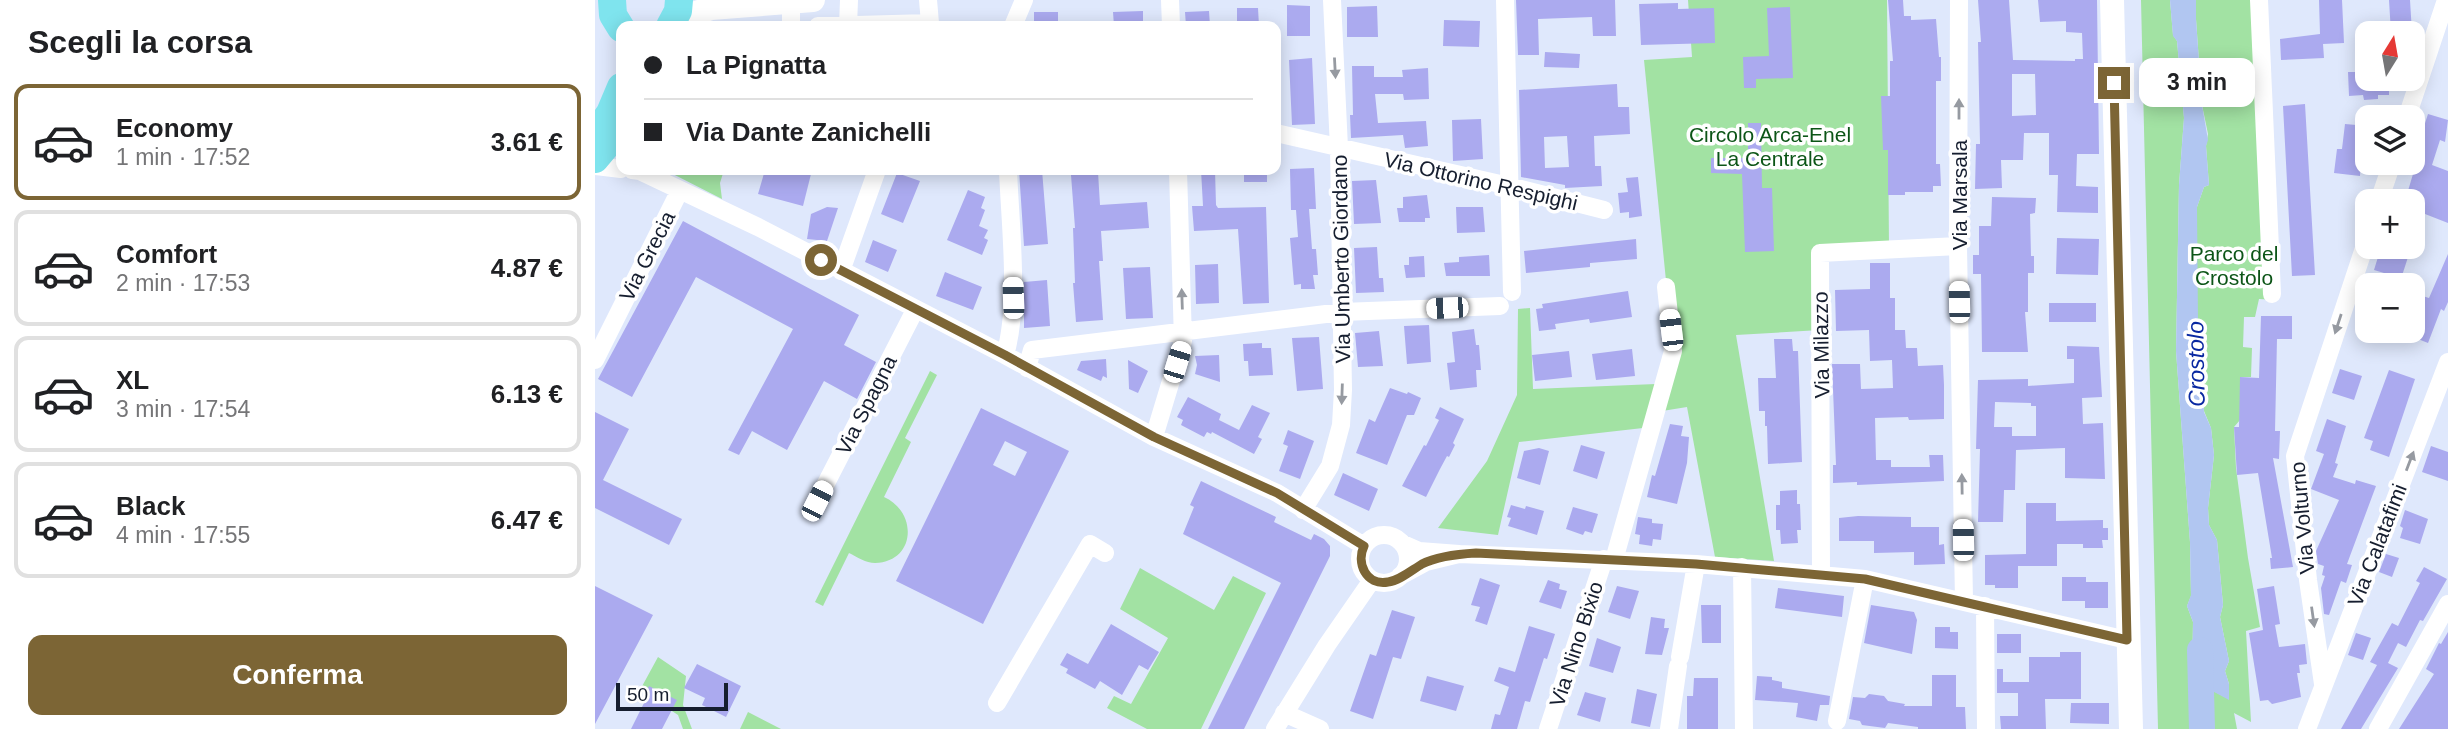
<!DOCTYPE html>
<html lang="it">
<meta charset="utf-8">
<style>
:root{--surface:#fff;--page:#f6f6f6;--text:#202124;--muted:#757577;--line:#e0e0e0;--accent:#7c6535}
body{margin:0;font-family:Helvetica,sans-serif;background:var(--page);color:var(--text);height:100vh;display:flex;flex-direction:column;font-size:26px;white-space:nowrap}
*{box-sizing:border-box;margin:0}
p{font-size:23px;color:var(--muted)}
.icon{flex:none;width:38px;height:38px;fill:none;stroke:currentColor;stroke-width:2;stroke-linecap:round;stroke-linejoin:round}
.map{position:relative;flex:1;overflow:hidden}
.side{display:flex;flex-direction:column;background:var(--surface);width:595px}
.side>*{flex:none}
.top-card{position:absolute;left:21px;top:21px;width:665px;height:154px;border-radius:14px;box-shadow:0 4px 18px #0003;display:grid;align-content:center;height:154px;padding:0 28px;background:var(--surface)}
.needle{width:46px;rotate:11deg}
.tools{position:absolute;left:1760px;top:21px;display:grid;gap:14px}
.tools a{display:grid;place-items:center;width:70px;height:70px;border-radius:14px;background:var(--surface);box-shadow:0 4px 18px #0003;font-size:35px}
.scale{position:absolute;left:21px;bottom:18px;width:112px;box-sizing:border-box;padding-left:7px;border:4px solid #161e2f;border-top:0;font-size:19px;line-height:24px;white-space:nowrap;color:#161e2f;-webkit-text-stroke:5px #fff;paint-order:stroke}
.end{position:absolute;width:32px;height:32px;margin:-16px;border:9px solid #7c6535;background:#fff;box-shadow:0 0 0 4px #fff}
.from{border-radius:50%}
.bubble{position:absolute;height:49px;border-radius:14px;background:var(--surface);box-shadow:0 4px 18px #0003;font-size:23px;font-weight:700;line-height:49px;text-align:center}
.car{position:absolute;width:21px;height:42px;margin:-21px -10px;border-radius:9px;box-shadow:0 0 5px 2px #0007;background:linear-gradient(#fff 24%,#345 0 40%,#fff 0 76%,#345 0 86%,#fff 0)}
.top-card b{display:flex;align-items:center;gap:24px;height:66px;font-size:26px}
.top-card b+b{border-top:2px solid var(--line)}
.top-card i{width:18px;height:18px;background:var(--text)}
ul{padding:0;list-style:none}
li{display:flex;align-items:center;gap:21px;height:116px;margin:0 14px 10px;padding:0 14px;border:4px solid var(--line);border-radius:14px}
li div{flex:1}
li b{display:block;font-size:26px}
li em{font-style:normal;font-weight:700}
li.current{border-color:var(--accent)}
li>.icon{width:63px;height:63px;stroke-width:1.5}
h2{padding:0 28px;font-size:32px;line-height:84px}
.action{display:flex;gap:14px;margin-top:auto;padding:14px 28px}
.action a{flex:1;height:80px;border-radius:14px;background:var(--accent);color:#fff;font-size:28px;font-weight:700;line-height:80px;text-align:center}
main{display:flex;flex:1;min-height:0}
.map>svg:first-child{display:block}
.green{fill:#a2e2a3}
.water{fill:#b1c6f1}
.lines{fill:none;stroke-linecap:round;stroke-linejoin:round}
.river{stroke:#b1c6f1;stroke-width:26}
.building{fill:#abaaef;fill-rule:evenodd}
.street{stroke:#fff;stroke-width:18}
.secondary{stroke:#fff;stroke-width:24}
.primary{stroke:#7fe4ee;stroke-width:28}
.oneway{fill:#969aa1}
.route{stroke:#7c6535;stroke-width:9}
.labels{text-anchor:middle;dominant-baseline:central;stroke-width:7;stroke-linejoin:round;paint-order:stroke}
.park-label{font-size:21px;fill:#0c5517;stroke:#fff}
.street-label{font-size:21px;fill:#161e2f;stroke:#fff}
.water-label{font-size:23px;font-style:italic;fill:#0928a1;stroke:#fff}
</style>
<main>
<section class="side">
<h2>Scegli la corsa</h2>
<ul>
<li class="current"><svg class="icon" aria-label="car" viewBox="0 0 24 24"><path d="M5 17H2v-5l4-1 3-4h7l3 4 3 1v5h-3M9 17h6M6 11h13"/><circle cx="7" cy="17" r="2"/><circle cx="17" cy="17" r="2"/></svg><div><b>Economy</b><p>1 min · 17:52</p></div><em>3.61 €</em></li>
<li><svg class="icon" aria-label="car" viewBox="0 0 24 24"><path d="M5 17H2v-5l4-1 3-4h7l3 4 3 1v5h-3M9 17h6M6 11h13"/><circle cx="7" cy="17" r="2"/><circle cx="17" cy="17" r="2"/></svg><div><b>Comfort</b><p>2 min · 17:53</p></div><em>4.87 €</em></li>
<li><svg class="icon" aria-label="car" viewBox="0 0 24 24"><path d="M5 17H2v-5l4-1 3-4h7l3 4 3 1v5h-3M9 17h6M6 11h13"/><circle cx="7" cy="17" r="2"/><circle cx="17" cy="17" r="2"/></svg><div><b>XL</b><p>3 min · 17:54</p></div><em>6.13 €</em></li>
<li><svg class="icon" aria-label="car" viewBox="0 0 24 24"><path d="M5 17H2v-5l4-1 3-4h7l3 4 3 1v5h-3M9 17h6M6 11h13"/><circle cx="7" cy="17" r="2"/><circle cx="17" cy="17" r="2"/></svg><div><b>Black</b><p>4 min · 17:55</p></div><em>6.47 €</em></li>
</ul>
<div class="action"><a>Conferma</a></div>
</section>
<div class="map">
<svg width="1853" height="729" viewBox="0 0 1853 729">
<rect width="100%" height="100%" fill="#dfe8fc"/>
<path class="green" d="M1093 0H1292L1294 249 1225 253V330L1141 335 1179 561 1120 557 1092 407 1061 412 1078 351 1049 60 1097 57Z
M1546 0H1575L1578 35 1582 41 1589 118 1584 185 1581 351 1595 542 1596 596 1592 606 1598 622 1597 680 1634 699V684L1630 671 1634 661 1625 617 1628 605 1622 540 1614 525 1613 508 1619 455 1616 428 1609 411 1602 323V207L1609 187 1614 185 1611 146 1613 134 1607 105 1601 19V0H1664L1681 300 1664 299 1660 317H1649L1648 347 1657 348 1656 377H1645V420L1639 427 1641 468 1653 558 1665 627 1651 631 1656 722 1639 713 1642 729H1563Z
M70 170H129L125 183 127 199Z
M935 308 938 389 1061 384 1048 428 924 442 903 535 843 528 892 461 922 395 923 309Z
M335 371 342 375 310 438 316 442 289 497C323 512 321 562 280 563 271 563 262 557 254 553L228 606 220 602Z
M545 568 619 610 638 576 671 593 606 729H552L512 708 519 696 536 704 573 638 525 609Z
M63 657 91 676 88 705 97 729H88L83 715 45 690Z
M153 712 186 729H145Z"/>
<path class="water" d="M1575 0H1601V19L1607 105 1613 140 1611 146 1614 185 1609 187 1602 207 1603 323 1609 412 1616 428 1619 455 1613 508 1614 525 1622 540 1628 605 1625 617 1634 661 1630 671 1634 684V700L1597 680 1598 622 1592 606 1596 595 1595 542 1581 351 1584 185 1589 118 1582 41 1578 36Z"/>
<g class="lines">
<path class="river" d="M1605 650 1607 729"/>
</g>
<path class="building" d="M921 0H1020L1021 36H998L997 17 943 19 944 55H923Z
M1293 0H1308L1309 16H1316V20L1341 19 1344 57H1346V81H1341V164H1345L1346 186H1338V192H1310V195H1293V150H1288L1286 96H1295V61H1298Z
M1383 0H1414L1418 60 1480 61V59H1488L1487 33 1471 32V21L1445 22 1443 0H1502L1504 154H1482L1481 186 1503 187V213L1462 212 1463 175H1454V133H1429L1428 160H1406L1407 188 1380 189 1381 144H1385L1383 42H1386ZM1417 74H1440L1441 115 1417 116Z
M1724 0H1747L1749 43 1728 44 1729 58 1686 60 1685 39 1725 34Z
M1794 0H1815L1817 33H1796Z
M1083 3V9L1119 8 1120 43 1046 45 1044 4Z
M692 5 715 6V36H692Z
M782 6 783 37H752V7Z
M1195 7 1198 78 1161 79V88H1149L1148 57 1174 56 1172 8Z
M642 8H663L664 26H642Z
M548 11V26H519L518 12Z
M614 11 615 26H591L590 12Z
M439 12H463V23H439Z
M849 20 885 21 884 47 848 46Z
M950 52 985 54 984 68 949 67Z
M717 58 720 124 697 125 694 60Z
M757 66H779V77H808L807 70 833 68 834 99 809 100 808 94H780L783 123 831 121 833 146 810 148 808 135 756 138 755 115H758Z
M1753 72H1765L1767 76H1773V79H1794V95H1783V99L1769 100 1768 95 1754 96Z
M1022 84 1023 107H1034L1035 134 999 136 1000 166H1006L1007 186 970 188V185L926 177 924 90ZM972 136 974 167 950 168 949 137Z
M1710 104 1720 275 1697 276 1688 106Z
M1833 114 1853 120 1850 142 1845 140 1837 165 1853 171V223L1830 214 1828 221 1818 218V201H1810L1818 174 1814 173Z
M886 119 888 159 858 161 857 120Z
M1153 123H1166L1167 188H1177L1179 251 1150 252 1147 174 1116 173V158H1153Z
M1750 124 1773 126 1770 160H1766L1765 176 1739 173 1742 149H1747Z
M719 168 721 209H714L717 249H721L723 275H718L720 289H706V284L699 285 695 238 703 237 701 210H696L695 169Z
M170 170H217L208 206 163 194Z
M424 170H447L453 244 429 246Z
M606 170H620L621 205 623 208 671 207 674 303 648 304 643 229 599 231 597 206H608Z
M649 170H672V182H649Z
M503 172 505 205 552 202 554 228 506 231 508 261H504L508 320 481 322 478 283H480L478 228H480L476 175Z
M302 173 325 181 308 223 286 214Z
M1043 177 1047 216 1034 218V212L1025 213 1023 193 1033 192 1031 178Z
M781 180 786 223 759 224 757 181Z
M373 190 390 197 386 208 390 210 384 226 393 230 389 238 393 240 387 255 352 240Z
M832 195 835 218H830V222H804L802 208H808V197Z
M1397 197 1441 198 1440 213 1435 214 1436 256H1439V273H1433V312H1430L1433 352H1387L1386 274H1378V255H1384V226H1396Z
M232 207 243 208 232 241 212 239 216 214Z
M861 207H888L890 232 862 233Z
M88 221 264 315 249 345 281 362 262 399 229 381 192 450 157 431 144 455 133 450 198 329 101 277 37 397 3 379Z
M1462 238 1504 239 1503 275 1461 274Z
M1041 239 1042 259 995 263V267L931 273 929 251Z
M278 240 302 250 293 272 270 262Z
M782 247 784 278H788L789 292 761 293 759 248Z
M1793 247 1814 254 1804 285H1785L1789 273 1779 270 1783 257 1789 259Z
M1853 254V302L1849 311 1846 309 1833 343 1818 337V293L1834 298Z
M894 255 895 276H851L849 263 864 262V257Z
M829 256 830 277 811 278 809 265H814V257Z
M1275 263H1295V298H1300V330H1310L1311 348H1322L1323 366 1348 365 1349 385V419L1314 420 1313 417 1280 418 1281 460H1296V467H1335L1334 455H1348L1349 481 1262 485V482L1238 483V465H1241L1237 364H1265L1266 389 1298 388 1297 360 1275 361 1274 330 1241 331 1240 290 1275 289Z
M623 264 624 303 601 304 600 265Z
M555 267 558 318 531 319 528 268Z
M350 272 387 287 378 310 341 296Z
M452 280 455 326 429 328V282Z
M1033 291 1037 317 995 323 994 319 960 324 961 329 944 331 941 309 948 308 947 304Z
M1454 303H1501V322H1454Z
M1666 316H1697V339H1682L1680 431H1685L1684 459 1678 458 1698 567 1676 569 1675 558H1677L1663 473 1642 475 1639 427H1644L1645 377 1664 378Z
M834 325 836 362 812 364 809 326Z
M879 329 881 345H884L886 370H881L882 387 855 390 852 363 860 362 857 332Z
M784 331 788 366 763 367 760 333Z
M724 337 728 389 702 391 697 338Z
M1179 339H1197L1198 351H1203L1207 462 1173 464 1172 426H1170V411H1164L1163 378H1181Z
M667 343V348H676L678 375 654 376 653 361H649L648 344Z
M1472 346 1504 347 1507 397 1487 398 1488 424 1508 423 1510 479 1470 478V448L1421 450 1420 490H1409L1408 522H1383L1385 449H1381L1383 380 1433 379V386L1479 383V359H1472ZM1400 402 1436 403V406H1441V436H1417V427H1399Z
M1037 349 1040 376 1001 380 997 354Z
M974 351 977 377 940 381 937 355Z
M624 355 625 382 600 374 602 365 600 356Z
M511 359 512 378 508 376 506 381 482 370 486 361Z
M533 360 553 371 543 393 534 389Z
M1745 369 1767 376 1759 400 1737 393Z
M1794 370 1820 379 1794 457 1775 450 1778 441 1769 438Z
M795 388 812 394 813 392 826 398 819 415H812L792 465 761 453 774 419 780 422Z
M593 397 626 414 624 420 644 430 657 405 675 413 663 437 667 439 659 454 617 432 616 434 612 432 609 437 586 425 588 420 582 417Z
M845 407 869 419 858 443 860 445 854 457 852 456 845 469 831 497 807 486 829 445 831 446 844 420 840 418Z
M386 408 474 451 388 624 301 581ZM410 441 432 452 420 476 398 465Z
M0 412 34 429 8 480 87 519 74 545 0 508Z
M1732 419 1751 426 1740 463 1743 464 1738 477 1760 484 1761 480 1781 486 1752 564 1757 565 1751 583 1746 581 1734 615 1729 614 1726 588 1730 576 1727 575 1729 566 1723 564 1721 551 1744 500 1716 489 1729 454 1721 451Z
M1075 424 1088 426 1086 436 1094 437 1092 463 1082 504 1052 497 1057 475 1060 476Z
M693 430 719 441 705 479 684 471 693 446 688 444Z
M986 445 1010 452 1002 479 978 471Z
M1836 446 1853 452V481L1827 472Z
M944 448 954 451 945 485 922 478 929 451Z
M748 473 783 489 774 511 739 495Z
M606 481 681 517 679 522 716 540 719 534 729 539 735 546V556L649 729H613L686 583 588 534 599 507 595 505Z
M1202 490V504H1205L1206 530H1202L1203 543 1186 544 1185 530H1181V505H1185V491Z
M1431 503H1461V521L1508 520V528H1513V540H1507L1508 548H1488V544H1462V566H1423V588H1400V585H1390V555L1431 554Z
M916 505 930 509 931 506 949 511 942 535 913 526 916 518 912 517Z
M978 507 1003 514 997 533 990 531 988 535 971 529Z
M1810 510 1833 519 1825 544 1805 538 1808 528 1805 526Z
M1263 516 1316 517V527H1344V545L1349 544 1350 564 1319 565V552L1279 553V541H1244V518Z
M1043 517 1057 519V523L1068 524 1066 540 1058 539 1057 546 1044 544 1045 535 1040 534Z
M1791 554 1804 558 1797 577 1784 572Z
M1829 567 1852 579 1828 621 1825 620 1811 647 1803 643 1793 663 1803 668 1766 729H1746L1782 665 1775 662 1797 623 1803 626 1825 583 1821 581Z
M1467 577H1491V582H1513V608H1490V601H1467Z
M885 578 905 585 892 625 880 621 885 607 876 605Z
M953 580 965 584 964 589 972 591 966 609 944 602Z
M0 586 58 615 0 724Z
M1022 586 1044 591 1035 619 1013 612Z
M1679 586 1685 624 1680 625 1684 647 1710 644 1712 664 1704 665 1705 673H1702L1706 697 1677 704 1673 700 1665 701 1654 633 1668 630 1662 589Z
M1183 588 1249 596 1247 617 1180 608Z
M1106 605H1126V643H1107Z
M1276 605 1319 612 1322 620 1317 654 1269 643Z
M797 610 820 617 806 659 798 657 778 719 755 711 775 654 781 656Z
M1056 617 1070 619 1069 628H1074L1067 655 1050 654Z
M516 624 564 652 553 670 544 665 527 695 505 681 500 689 471 673 473 669 465 665 472 653 493 664Z
M934 626 960 634 952 659 949 658 935 702 930 701 922 729H896L900 714 905 715 914 687 899 681 904 667 920 672Z
M1340 627H1355V632H1363V649L1340 648Z
M1853 632V729H1804L1839 674 1831 669 1844 643 1846 644Z
M1761 633 1776 638 1768 660 1753 655Z
M1402 634H1426V653H1402Z
M1002 638 1026 647 1018 673 994 666Z
M1465 652H1486V699H1450L1451 729H1406L1405 716H1423V693H1402V669H1408V682H1434V657H1465Z
M102 664 146 686 131 717 107 705 110 698 89 688Z
M1337 675H1361V707H1370L1371 729H1323V727L1293 723 1290 728 1267 725 1265 721 1254 719 1258 697 1270 698 1274 694 1289 696 1293 701 1310 704 1309 706H1337Z
M832 676 869 686 861 711 825 701Z
M1162 676 1177 677V680L1187 682V688L1235 696 1234 705H1225L1222 721 1201 717 1203 703 1160 700Z
M1099 678H1123V729H1092V696H1098Z
M54 686 82 700 67 729H36L51 699 48 698Z
M1042 689 1062 694 1055 727 1036 723Z
M990 692 1011 698 1005 722 982 715Z
M1476 703H1514V724L1475 723Z"/>
<g class="lines">
<path class="street" d="M575 0 576 26
M910 0 917 292
M1364 0 1363 246 1369 601
M1664 0 1677 294
M196 1V26
M223 26 335 23 333 0
M253 26 254 0
M418 26 429 0
M1812 117 1851 0
M681 133 914 186 1009 210
M0 166 26 169
M37 170 45 171 163 227 410 355 559 437 682 493 769 546
M1784 201 1797 163
M246 271 282 170
M410 355C425 305 415 224 413 170
M0 360 85 190
M432 368 437 350 747 312 905 306
M559 437 588 341 583 170
M222 501 320 310
M708 510 735 466 746 425 748 390 744 148 737 0
M765 559a24 24 0 1 1 48 0a24 24 0 1 1-48 0Z
M864 554 1101 564 1270 579 1532 640
M1019 560 1078 351 1071 287
M1147 567 1149 729
M1226 575 1225 253 1363 246
M805 576 831 562 864 554 824 551 808 544
M1390 606 1391 729
M1085 657 1101 564
M1728 684 1713 580 1700 456 1773 236
M402 703 495 544 510 553
M689 713 725 729
M1242 721 1270 579
M680 729 732 645 777 580
M953 729 1009 559
M1074 729 1083 666
M1712 729 1853 362
M1783 729 1853 604"/>
<path class="secondary" d="M1517 0 1536 729
M80 20 116 8 218 0"/>
<path class="primary" d="M17 0 18 15 26 28
M75 26 83 11 84 0
M0 134 15 113 26 87
M0 159 26 128"/>
</g>
<defs><path id="oneway-solid" d="M-6-.8H1V-3.2L6.5 0L1 3.2V.8H-6Z" transform="scale(1.75)"/></defs>
<g class="oneway">
<use href="#oneway-solid" transform="translate(740 68) rotate(87)"/>
<use href="#oneway-solid" transform="translate(1364 109) rotate(-90)"/>
<use href="#oneway-solid" transform="translate(587 299) rotate(-92)"/>
<use href="#oneway-solid" transform="translate(1743 324) rotate(108)"/>
<use href="#oneway-solid" transform="translate(747 394) rotate(92)"/>
<use href="#oneway-solid" transform="translate(1815 461) rotate(-69)"/>
<use href="#oneway-solid" transform="translate(1367 484) rotate(-91)"/>
<use href="#oneway-solid" transform="translate(1718 617) rotate(82)"/>
</g>
<g class="lines">
<path class="route" d="M226 260 410 355 559 437 682 493 769 546C761 563 771 586 793 582 804 581 817 570 827 564 843 556 863 554 881 553L1101 564 1270 579 1532 640 1519 83"/>
</g>
<g class="labels">
<g class="park-label">
<text x="1175" y="134">Circolo Arca-Enel<tspan x="1175" dy="24">La Centrale</tspan></text>
<text x="1639" y="253">Parco del<tspan x="1639" dy="24">Crostolo</tspan></text>
</g>
<g class="street-label">
<text transform="translate(886 181) rotate(13)">Via Ottorino Respighi</text>
<text transform="translate(1364 195) rotate(-90)">Via Marsala</text>
<text transform="translate(52 256) rotate(-63)">Via Grecia</text>
<text transform="translate(746 259) rotate(-91)">Via Umberto Giordano</text>
<text transform="translate(1226 345) rotate(-91)">Via Milazzo</text>
<text transform="translate(271 405) rotate(-63)">Via Spagna</text>
<text transform="translate(1707 518) rotate(-95)">Via Volturno</text>
<text transform="translate(1782 545) rotate(-69)">Via Calatafimi</text>
<text transform="translate(981 644) rotate(-72)">Via Nino Bixio</text>
</g>
<g class="water-label">
<text transform="translate(1601 364) rotate(-91)">Crostolo</text>
</g>
</g>
</svg>
<div class="tools">
<a><svg class="needle" viewBox="-14 -14 28 28"><path d="M0-13l5 13h-10z" fill="#e53935"/><path d="M0 13l5-13h-10z" fill="#757577"/></svg></a>
<a><svg class="icon" aria-label="layers" viewBox="0 0 24 24"><path d="M12 4l9 5-9 5-9-5zM3 14l9 5 9-5"/></svg></a>
<a>+</a>
<a>−</a>
</div>
<div class="scale">50 m</div>
<i class="end from" style="left:226px;top:260px"></i>
<i class="end" style="left:1519px;top:83px"></i>
<div class="bubble" style="left:1544px;top:58px;width:116px">3 min</div>
<i class="car" style="left:418px;top:298px;rotate:358deg"></i>
<i class="car" style="left:1364px;top:302px;rotate:359deg"></i>
<i class="car" style="left:852px;top:308px;rotate:268deg"></i>
<i class="car" style="left:1076px;top:330px;rotate:353deg"></i>
<i class="car" style="left:582px;top:362px;rotate:17deg"></i>
<i class="car" style="left:222px;top:501px;rotate:27deg"></i>
<i class="car" style="left:1368px;top:540px;rotate:359deg"></i>
<div class="top-card">
<b><i class="from"></i>La Pignatta</b>
<b><i></i>Via Dante Zanichelli</b>
</div>
</div>
</main>
